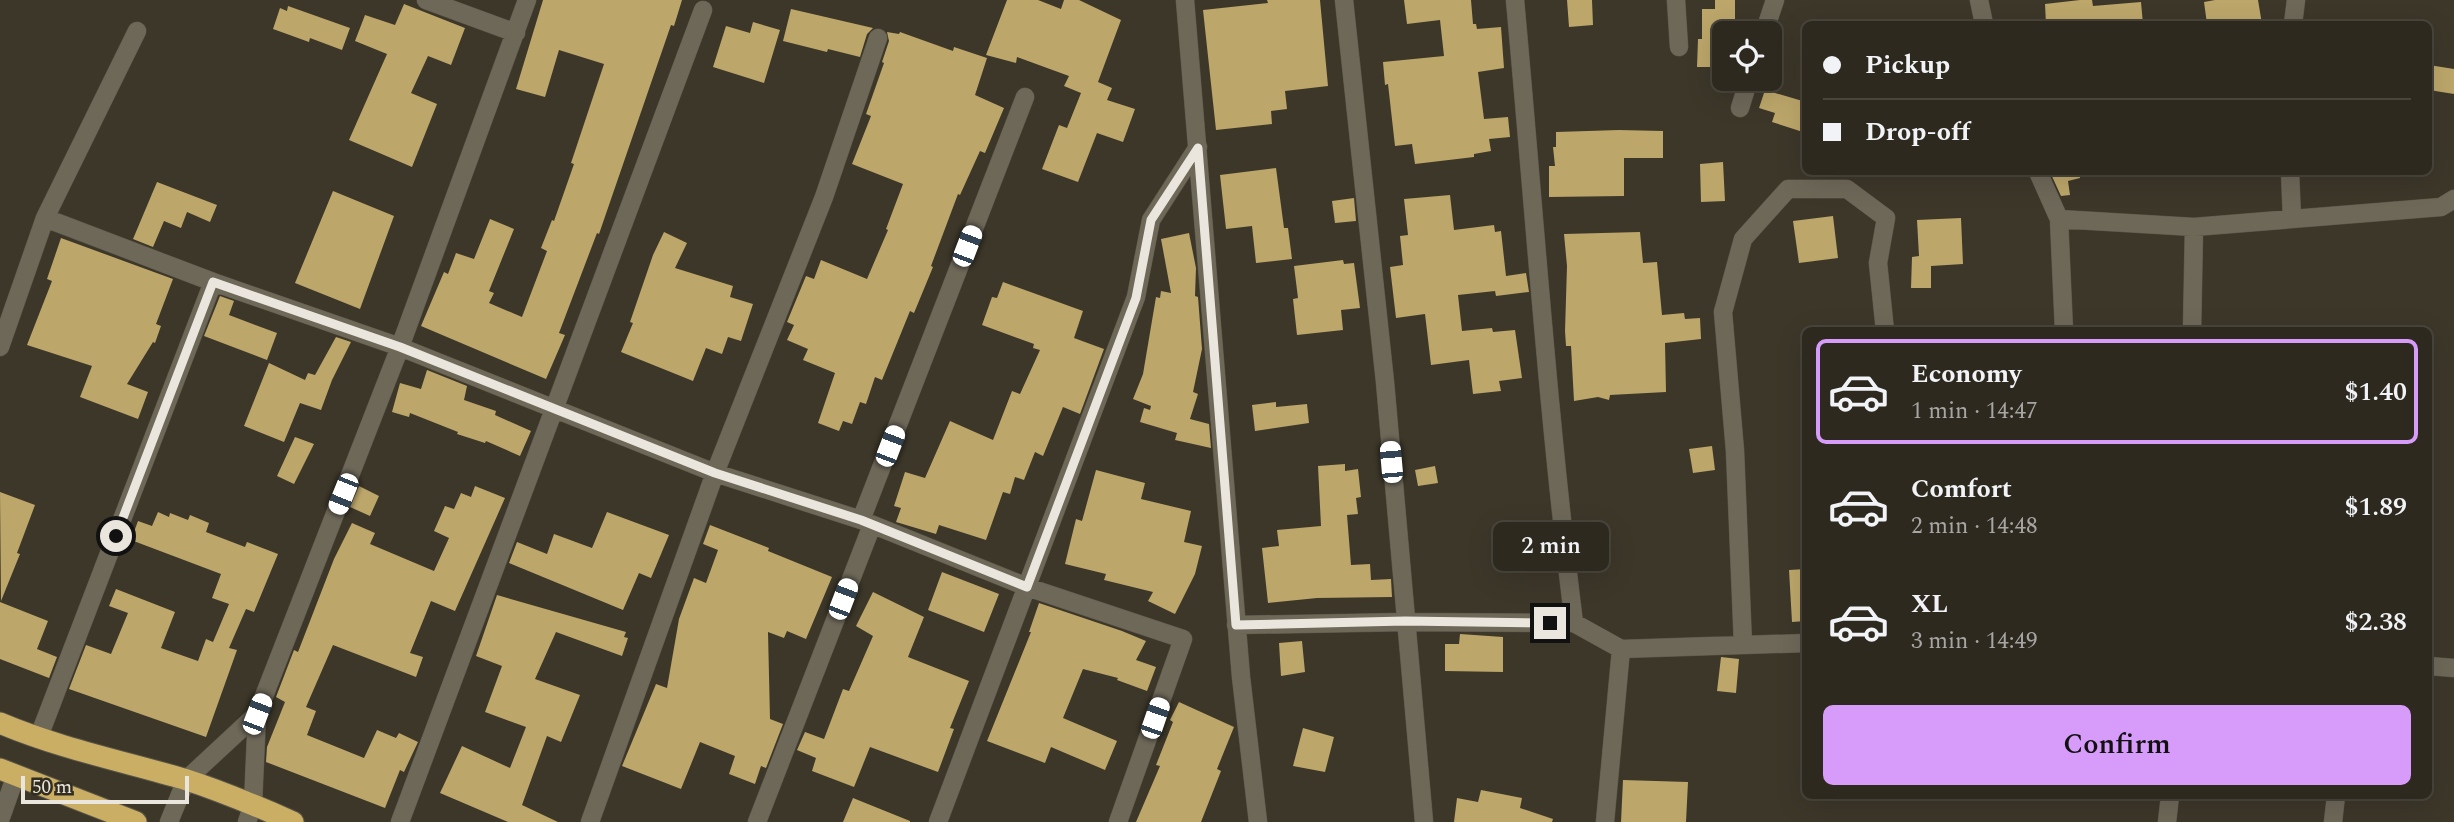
<!DOCTYPE html>
<meta charset="utf-8">
<style>
:root{--surface:#2d291f;--page:#353128;--text:#f1f3f6;--muted:#a7a6a4;--line:#48453d;--accent:#d79bf9}
body{margin:0;font-family:Spectral,serif;background:var(--page);color:var(--text);height:100vh;display:flex;flex-direction:column;font-size:26px;white-space:nowrap}
*{box-sizing:border-box;margin:0}
p{font-size:23px;color:var(--muted)}
.icon{flex:none;width:38px;height:38px;fill:none;stroke:currentColor;stroke-width:2;stroke-linecap:round;stroke-linejoin:round}
.map{position:relative;flex:1;overflow:hidden}
.side{position:absolute;left:1802px;top:327px;width:630px;height:472px;display:flex;flex-direction:column;background:var(--surface);border-radius:10px;box-shadow:0 7px 28px #0002,0 0 0 2px var(--line)}
.side>*{flex:none}
.hud{position:absolute;left:1802px;top:21px;width:630px;height:154px;border-radius:10px;box-shadow:0 7px 28px #0002,0 0 0 2px var(--line);display:grid;align-content:center;height:154px;padding:0 21px;background:var(--surface)}
.fabs{position:absolute;left:1712px;top:21px;display:grid;gap:14px}
.fabs a{display:grid;place-items:center;width:70px;height:70px;border-radius:10px;background:var(--surface);box-shadow:0 7px 28px #0002,0 0 0 2px var(--line);font-size:35px}
.scale{position:absolute;left:21px;bottom:18px;width:168px;box-sizing:border-box;padding-left:7px;border:4px solid #eae6de;border-top:0;font-size:19px;line-height:24px;white-space:nowrap;color:#eae6de;-webkit-text-stroke:5px #322d1f;paint-order:stroke}
.end{position:absolute;width:32px;height:32px;margin:-16px;border:9px solid #eae6de;background:#111;box-shadow:0 0 0 4px #111}
.from{border-radius:50%}
.bubble{position:absolute;height:49px;border-radius:10px;background:var(--surface);box-shadow:0 7px 28px #0002,0 0 0 2px var(--line);font-size:23px;font-weight:600;line-height:49px;text-align:center}
.car{position:absolute;width:21px;height:42px;margin:-21px -10px;border-radius:9px;box-shadow:0 0 5px 2px #0007;background:linear-gradient(#fff 24%,#345 0 40%,#fff 0 76%,#345 0 86%,#fff 0)}
.hud b{display:flex;align-items:center;gap:24px;height:66px;font-size:26px}
.hud b+b{border-top:2px solid var(--line)}
.hud i{width:18px;height:18px;background:var(--text)}
ul{padding:12px 0 0;list-style:none}
li{display:flex;align-items:center;gap:21px;height:105px;margin:0 14px 10px;padding:0 7px;border:4px solid transparent;border-radius:10px}
li div{flex:1}
li b{display:block;font-size:26px}
li em{font-style:normal;font-weight:600}
li.selected{border-color:var(--accent)}
li>.icon{width:63px;height:63px;stroke-width:1.5}
.primary-button{display:flex;gap:14px;margin-top:auto;padding:14px 21px}
.primary-button a{flex:1;height:80px;border-radius:10px;background:var(--accent);color:#111;font-size:28px;font-weight:600;line-height:80px;text-align:center}
.map>svg:first-child{display:block}
.building{fill:#bca66a}
.lines{fill:none;stroke-linecap:round;stroke-linejoin:round}
.minor-casing{stroke:#5b564a;stroke-width:19}
.highway-casing{stroke:#5b564a;stroke-width:23}
.minor{stroke:#6e6859;stroke-width:18}
.highway{stroke:#caae63;stroke-width:21}
.route{stroke:#eae6de;stroke-width:9}
</style>
<div class="map">
<svg width="2454" height="822" viewBox="0 0 2454 822">
<rect width="100%" height="100%" fill="#3c3729"/>
<path class="building" d="M543 0H682L674 26 671 25 599 234 597 233 559 333 565 335 546 379 421 326 444 272 448 274 456 253 474 259 490 219 514 229 489 291 494 293 489 303 522 317 547 251 541 248 552 220 554 221 574 164 571 163 604 64 559 50 545 97 516 89Z
M1007 0H1038L1061 9 1064 0H1079L1121 20 1098 82 1112 88 1107 100 1135 109 1123 142 1097 133 1078 182 1042 169 1059 125 1067 128 1081 93 1064 86 1069 76 1017 57 1016 63 986 55Z
M1267 0H1320L1328 86 1285 91 1287 109 1271 111 1272 124 1216 130 1203 10 1268 3Z
M1404 0H1471L1473 24H1476L1477 29 1501 27 1504 68 1478 72 1484 119 1508 117 1510 137 1489 139 1491 151 1474 154V157L1415 164 1412 144 1395 146 1388 84 1385 85 1383 62 1444 56 1440 20 1407 24Z
M1567 0H1592L1593 25 1569 27Z
M1715 0H1735V22H1730V33H1724V67H1697L1698 39H1702V9H1715Z
M2080 0H2092L2093 6 2141 2 2143 24H2046L2045 4Z
M2215 0H2258L2262 24H2207L2204 2Z
M404 4 465 28 451 65 428 56 411 93 437 104 412 167 349 140 387 54 355 41 365 15 395 25Z
M288 6 350 28 342 50 310 38 309 42 273 29 280 8 287 11Z
M791 9 873 28 867 34 860 57 828 49 827 52 783 41Z
M753 22 780 30 764 83 713 67 726 26 750 33Z
M887 32 899 34 900 32 953 51 954 47 987 58 975 95 1004 108 985 153 980 151 960 195 958 194 931 266 933 267 914 313 910 311 882 380 875 377 866 404 860 402 852 424 843 421 839 431 818 423 835 373 803 360 808 349 787 340 794 325 787 322 806 276 814 279 821 260 867 279 888 230 886 229 903 184 852 164 871 116 866 114 884 63 882 62 889 41Z
M2429 65 2454 69V94L2429 90Z
M1765 90 1806 102V133L1772 122 1775 113 1759 108Z
M1619 130 1663 131V158H1624V196L1549 197V166H1555L1553 147H1556V132Z
M1723 162 1725 201 1701 202 1700 164Z
M1276 168 1284 228H1288L1292 259 1256 263 1252 226 1226 229 1220 175Z
M2050 172H2080V178L2068 181 2070 195 2061 196Z
M157 182 217 205 210 222 187 212 181 228 164 221 153 247 133 239Z
M333 191 394 216 360 309 295 283Z
M1450 195 1454 230 1494 225 1495 232 1501 231 1506 276 1526 273 1529 292 1496 296 1495 291 1458 295 1462 331 1492 328 1493 332 1515 330 1522 378 1499 381 1501 391 1473 394 1469 360 1431 365 1425 314 1396 318 1390 267 1403 265 1400 236 1408 235 1404 199Z
M1354 198 1356 221 1335 223 1332 201Z
M1833 216 1838 258 1799 263 1793 221Z
M1961 218 1963 264 1931 266V288H1911L1912 257 1919 256 1917 220Z
M664 232 687 243 675 268 733 286 730 297 753 304 741 341 728 337 722 354 706 348 693 381 621 352 633 323 630 322 653 255Z
M1640 232 1643 263 1657 262 1662 315 1684 313 1685 319 1700 318 1701 339 1665 343 1666 392 1610 395 1609 400 1598 397 1574 401 1571 346H1566L1565 331 1567 266 1564 234Z
M1189 233 1196 268 1195 296 1198 297 1202 349 1193 392 1198 394 1190 419 1209 424 1211 448 1175 440 1177 433 1140 422 1144 408 1150 410 1151 406 1133 399 1143 374 1156 297 1160 298 1161 291 1171 293 1161 239Z
M61 238 173 279 156 324 161 326 155 343 153 342 127 384 148 392 138 419 80 397 92 366 27 345 52 281 47 279Z
M1343 260 1344 264 1354 263 1360 308 1341 310 1343 330 1297 335 1293 299 1298 298 1294 266Z
M1003 282 1083 311 1074 338 1104 349 1080 414 1063 407 1043 456 1035 452 1024 480 1015 477 1010 494 1003 492 986 540 939 525 936 534 896 522 901 508 894 506 905 472 925 478 950 421 993 440 1012 391 1020 394 1040 350 1033 348 1034 344 982 325 992 297 997 298Z
M220 296 234 301 229 315 277 333 267 360 204 336Z
M336 337 351 342 332 380 321 410 300 403 284 442 244 426 269 363 305 380 308 373 315 375Z
M427 370 467 386 464 400 496 411 495 415 531 431 520 456 486 441 485 443 457 434 458 432 410 413 409 417 392 412 400 383 421 389Z
M1276 402V407L1307 404 1309 423 1255 431 1252 405Z
M295 437 314 444 294 484 277 476Z
M1712 446 1715 470 1693 473 1689 449Z
M1345 464V471L1358 469 1361 497 1356 498 1358 514 1347 515 1351 565 1370 564 1371 580 1391 579 1392 597 1317 598 1268 603 1262 548 1279 546 1277 530 1321 526 1318 466Z
M1435 466 1438 483 1418 486 1415 470Z
M1096 470 1145 483 1141 499 1191 511 1184 542 1202 546 1195 574 1175 614 1148 601 1153 592 1104 580 1106 574 1065 564 1076 519 1082 521Z
M359 486 379 496 370 516 350 507Z
M475 486 505 498 455 611 431 601 410 653 423 657 416 677 333 645 306 707 316 711 307 735 364 758 377 730 396 738 399 733 418 742 404 772 400 770 385 808 266 762 267 747 285 702 276 697 294 650 298 652 334 559 352 523 375 533 370 544 434 571 449 538 434 531 445 506 454 509 461 493 471 497Z
M0 492 35 505 17 553 20 554 1 601Z
M158 512 169 517 170 513 188 520 190 515 209 523 206 532 245 547 247 542 278 554 254 612 246 609 229 648 237 650 206 737 69 689 86 645 111 654 128 613 109 606 116 589 175 612 161 648 198 661 206 639 213 642 229 604 212 598 221 574 131 540 138 521 152 526Z
M607 512 669 535 651 578 639 573 623 610 509 563 517 542 547 554 554 534 592 548Z
M710 525 769 548 768 551 832 577 806 639 787 631 784 638 768 632 770 719 783 724 766 768 761 766 755 784 729 774 735 756 700 742 681 789 622 766 656 684 667 688 679 619 694 578 706 583 718 550 703 544Z
M1806 569V621L1792 622 1789 570Z
M942 572 999 594 984 632 928 610Z
M873 592 924 617 908 657 969 681 950 728 954 729 938 772 870 747 854 787 812 771 816 758 797 750 805 732 824 739 843 689 849 691 873 636 856 626Z
M497 595 626 632 624 637 628 638 622 656 556 632 535 679 580 695 561 742 547 736 522 805 558 822H508L440 793 462 746 510 768 526 727 485 712 502 666 476 656Z
M0 602 48 621 37 649 57 657 49 678 0 659Z
M1039 603 1122 631 1146 641 1136 660 1156 667 1147 691 1117 680 1118 678 1083 669 1063 718 1117 741 1105 770 1051 747 1045 763 987 741 1031 632H1029Z
M1460 634 1503 637V672L1445 671V644H1459Z
M1302 641 1305 672 1281 676 1279 643Z
M1721 657 1739 659 1736 693 1717 691Z
M1179 702 1234 727 1217 769 1221 771 1201 822H1136L1160 766 1156 765 1173 722 1170 720Z
M1303 728 1334 737 1325 772 1293 766Z
M1623 780 1688 782 1686 822H1621Z
M1481 790 1522 798 1520 808 1553 819 1552 822H1454L1457 798 1478 802Z
M853 798 910 821V822H843Z"/>
<g class="lines">
<defs>
<path id="minor" d="M426 0 516 33
M1185 0 1241 677 1258 822
M1344 0 1385 382 1424 822
M1515 0C1534 208 1548 416 1574 623
M1676 0 1679 47
M1979 0 1984 24
M2293 24 2296 0
M1764 33 1775 0
M1740 108 1749 79
M2038 172 2059 219 2064 331
M2290 172 2292 219
M45 218 213 282 400 347 715 473 861 520 1027 587 1183 639 1118 822
M2059 219 2194 227 2441 207 2454 199
M2192 331 2194 227
M0 347 45 218 137 31
M861 520 1025 97
M1236 625 1405 622 1574 623 1621 649 1806 643
M1743 645 1735 451 1723 312 1743 239 1788 189H1847L1886 218 1878 263 1885 331
M2429 666 2454 668
M38 739 213 282
M0 820 16 775
M169 822 186 780 257 714
M247 822 253 804 257 714 400 347 527 0
M400 822 703 10
M590 822 715 473 824 197 878 38
M757 822 872 525
M938 822 1136 297 1151 220 1198 147
M1605 822 1621 649
M2167 822 2170 796
M2333 822 2336 796"/>
<path id="highway" d="M0 723C59 748 122 761 184 779 221 791 257 806 293 822
M0 769 136 822"/>
</defs>
<use href="#minor" class="minor-casing"/>
<use href="#highway" class="highway-casing"/>
<use href="#minor" class="minor"/>
<use href="#highway" class="highway"/>
</g>
<g class="lines">
<path class="route" d="M116 536 213 282 400 347 715 473 861 520 1027 587 1136 298 1151 220 1198 148 1236 625 1405 621 1550 623"/>
</g>
</svg>
<div class="fabs">
<a><svg class="icon" aria-label="locate" viewBox="0 0 24 24"><circle cx="12" cy="12" r="6"/><path d="M12 2v4M12 18v4M2 12h4M18 12h4"/></svg></a>
</div>
<div class="scale">50 m</div>
<i class="end from" style="left:116px;top:536px"></i>
<i class="end" style="left:1550px;top:623px"></i>
<div class="bubble" style="left:1493px;top:522px;width:116px">2 min</div>
<i class="car" style="left:967px;top:246px;rotate:21deg"></i>
<i class="car" style="left:890px;top:446px;rotate:21deg"></i>
<i class="car" style="left:1391px;top:462px;rotate:355deg"></i>
<i class="car" style="left:343px;top:494px;rotate:202deg"></i>
<i class="car" style="left:843px;top:599px;rotate:21deg"></i>
<i class="car" style="left:257px;top:714px;rotate:21deg"></i>
<i class="car" style="left:1155px;top:718px;rotate:19deg"></i>
<div class="hud">
<b><i class="from"></i>Pickup</b>
<b><i></i>Drop-off</b>
</div>
<section class="side">
<ul>
<li class="selected"><svg class="icon" aria-label="car" viewBox="0 0 24 24"><path d="M5 17H2v-5l4-1 3-4h7l3 4 3 1v5h-3M9 17h6M6 11h13"/><circle cx="7" cy="17" r="2"/><circle cx="17" cy="17" r="2"/></svg><div><b>Economy</b><p>1 min · 14:47</p></div><em>$1.40</em></li>
<li><svg class="icon" aria-label="car" viewBox="0 0 24 24"><path d="M5 17H2v-5l4-1 3-4h7l3 4 3 1v5h-3M9 17h6M6 11h13"/><circle cx="7" cy="17" r="2"/><circle cx="17" cy="17" r="2"/></svg><div><b>Comfort</b><p>2 min · 14:48</p></div><em>$1.89</em></li>
<li><svg class="icon" aria-label="car" viewBox="0 0 24 24"><path d="M5 17H2v-5l4-1 3-4h7l3 4 3 1v5h-3M9 17h6M6 11h13"/><circle cx="7" cy="17" r="2"/><circle cx="17" cy="17" r="2"/></svg><div><b>XL</b><p>3 min · 14:49</p></div><em>$2.38</em></li>
</ul>
<div class="primary-button"><a>Confirm</a></div>
</section>
</div>
